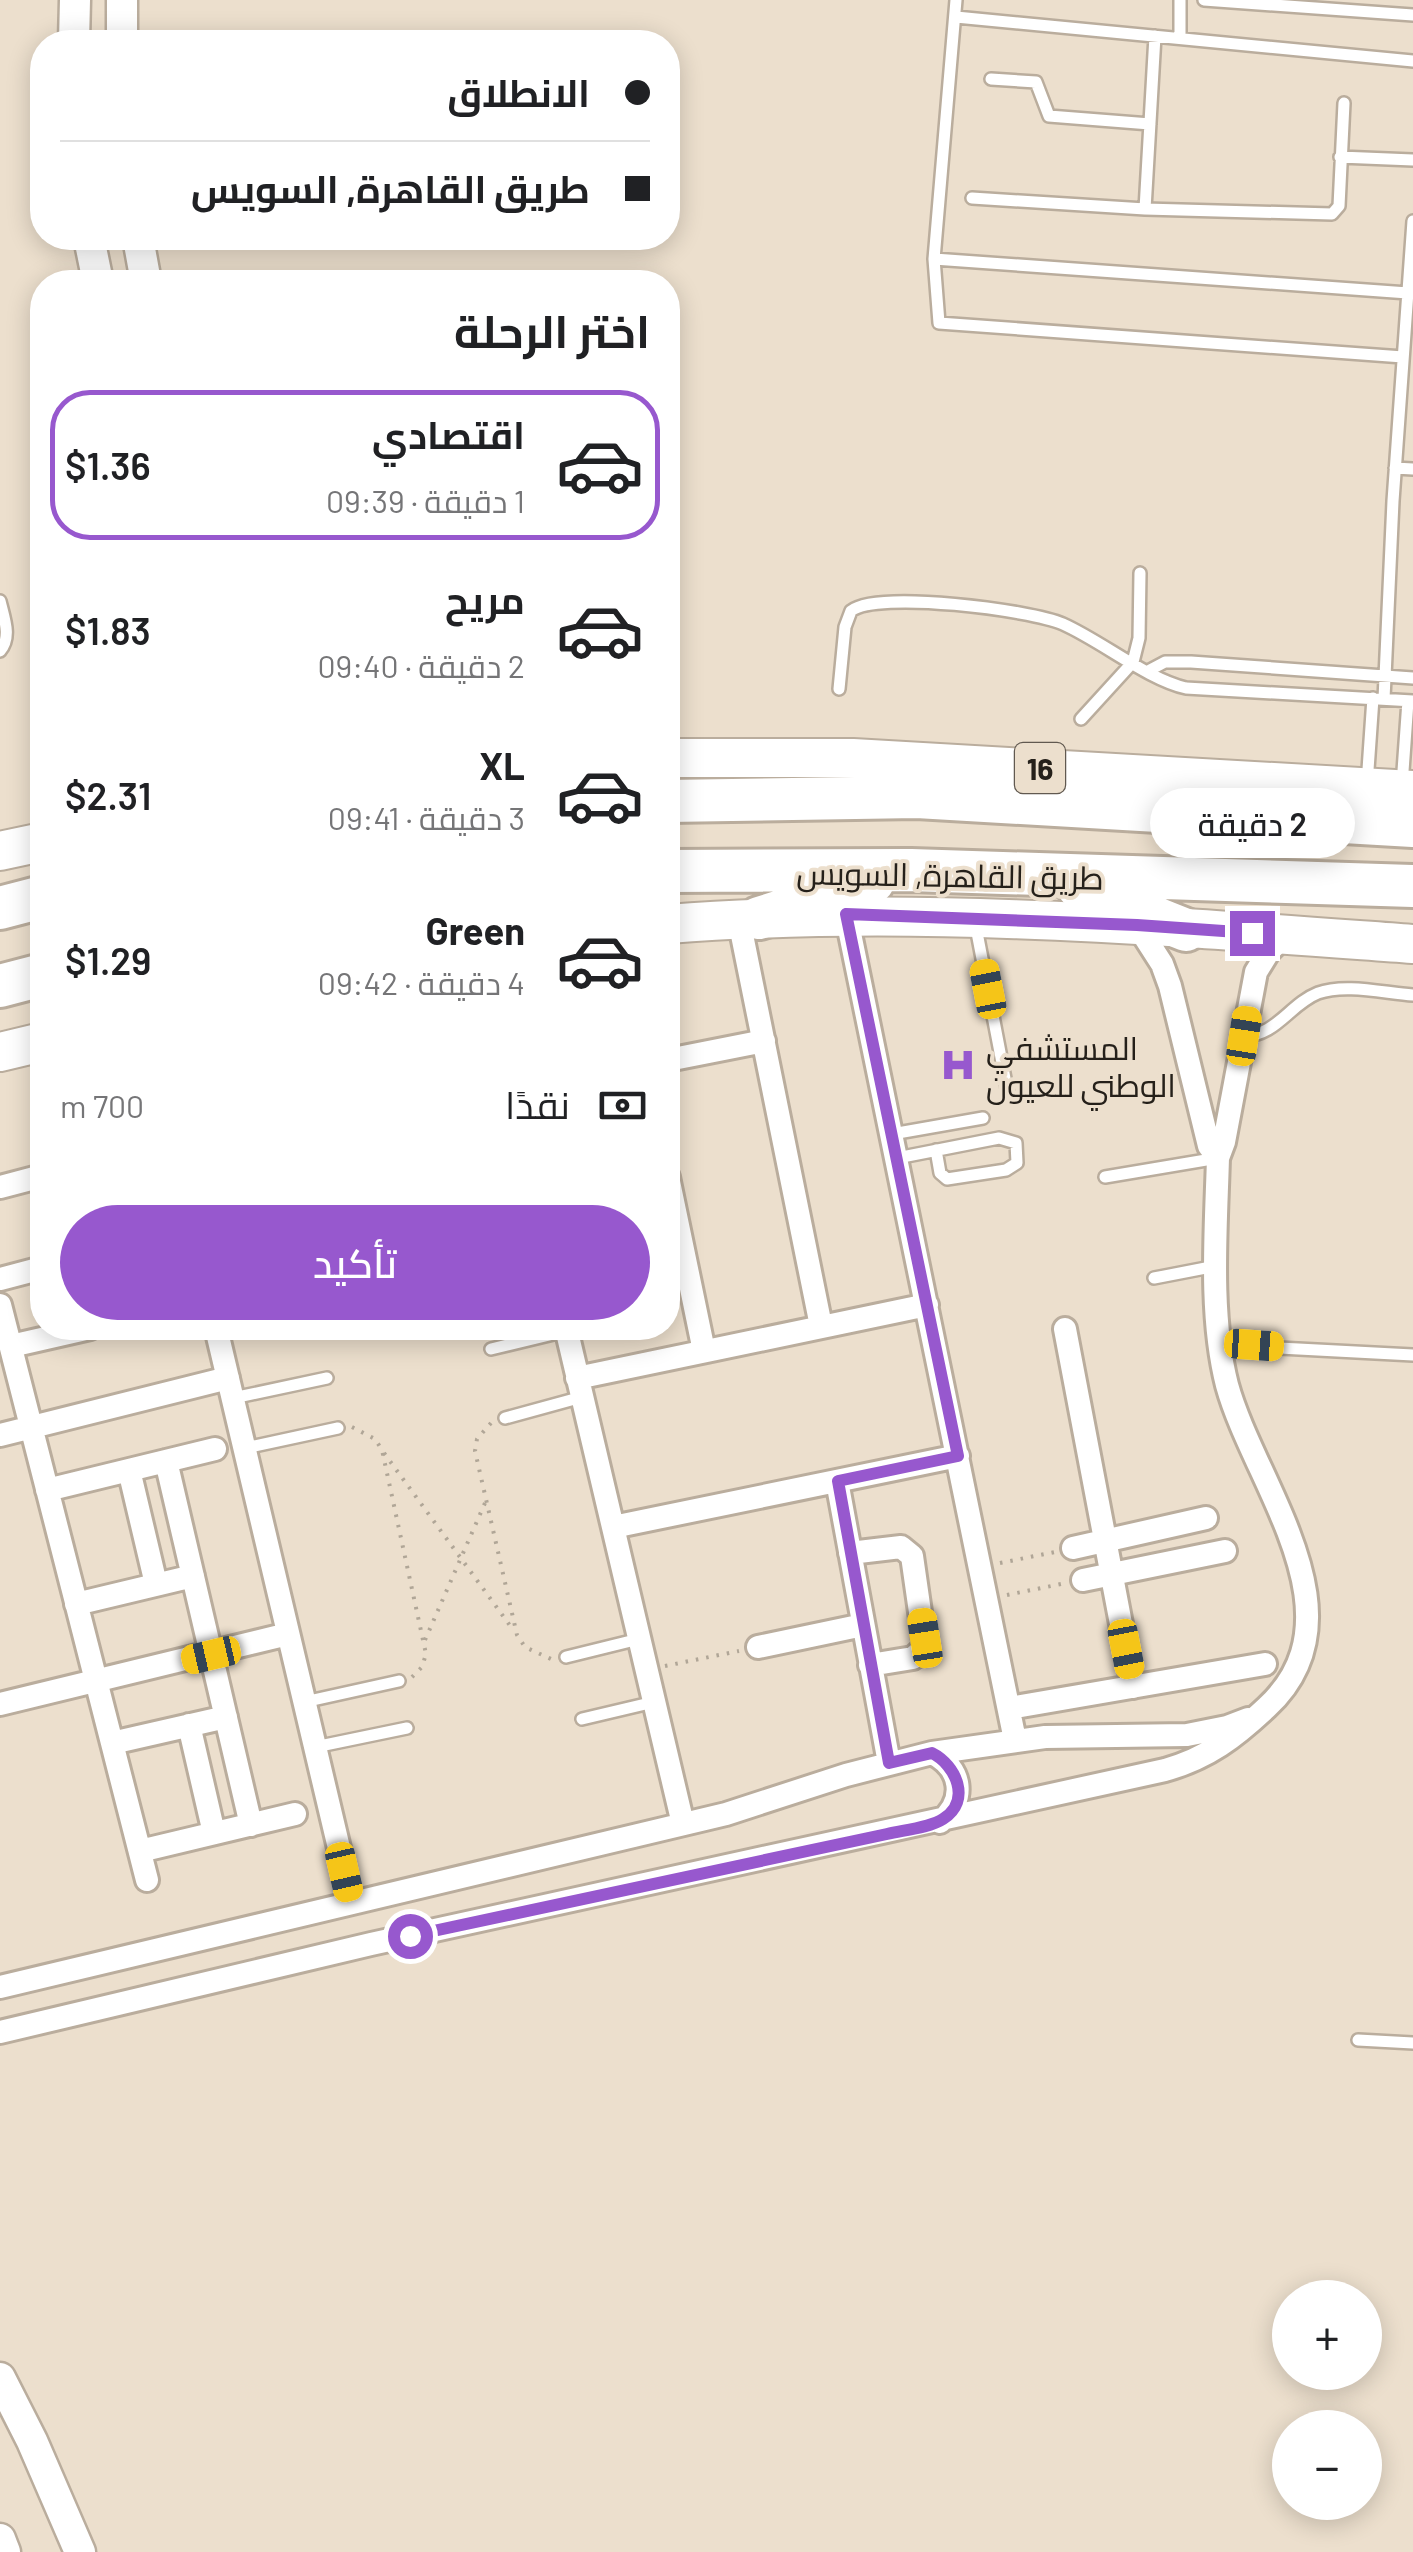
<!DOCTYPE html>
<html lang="ar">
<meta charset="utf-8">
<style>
:root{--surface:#fff;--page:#f6f6f6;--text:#202124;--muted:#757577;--line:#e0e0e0;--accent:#9758ce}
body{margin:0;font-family:Barlow,Cairo,sans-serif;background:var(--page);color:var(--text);direction:rtl;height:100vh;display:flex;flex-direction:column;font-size:38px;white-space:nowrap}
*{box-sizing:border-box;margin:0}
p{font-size:32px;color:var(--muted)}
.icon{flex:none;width:55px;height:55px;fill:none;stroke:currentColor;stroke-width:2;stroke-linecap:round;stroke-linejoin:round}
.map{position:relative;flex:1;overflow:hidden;direction:ltr}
.drawer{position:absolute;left:30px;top:270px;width:650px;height:1070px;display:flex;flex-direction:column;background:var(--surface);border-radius:40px;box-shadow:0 5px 25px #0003;direction:rtl}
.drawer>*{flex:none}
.top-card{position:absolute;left:30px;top:30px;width:650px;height:220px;border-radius:40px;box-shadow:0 5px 25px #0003;direction:rtl;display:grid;align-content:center;height:220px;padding:0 30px;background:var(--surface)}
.controls{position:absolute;left:1272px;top:2280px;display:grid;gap:20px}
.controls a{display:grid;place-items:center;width:110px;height:110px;border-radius:50%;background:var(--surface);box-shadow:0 5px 25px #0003;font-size:50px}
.end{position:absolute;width:45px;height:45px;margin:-22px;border:12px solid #9758ce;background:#fff;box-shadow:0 0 0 5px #fff}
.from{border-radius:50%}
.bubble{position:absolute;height:70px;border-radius:35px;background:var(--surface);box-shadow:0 5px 25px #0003;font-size:32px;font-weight:600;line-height:70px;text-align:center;direction:rtl}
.car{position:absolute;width:30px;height:60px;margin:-30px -15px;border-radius:12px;box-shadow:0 0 8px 2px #0007;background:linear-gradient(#f5c518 24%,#345 0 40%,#f5c518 0 76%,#345 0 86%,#f5c518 0)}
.top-card b{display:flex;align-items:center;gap:35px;height:95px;font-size:38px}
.top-card b+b{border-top:2px solid var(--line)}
.top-card i{width:25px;height:25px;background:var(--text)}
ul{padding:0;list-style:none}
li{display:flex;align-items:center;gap:30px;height:150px;margin:0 20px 15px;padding:0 10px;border:5px solid transparent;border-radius:40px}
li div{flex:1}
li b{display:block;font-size:38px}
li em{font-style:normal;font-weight:600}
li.current{border-color:var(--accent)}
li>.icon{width:90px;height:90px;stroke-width:1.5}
h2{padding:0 30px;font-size:45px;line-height:120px}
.pay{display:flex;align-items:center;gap:25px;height:110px;padding:0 30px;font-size:38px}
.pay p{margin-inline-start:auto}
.cta{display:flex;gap:20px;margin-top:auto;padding:20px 30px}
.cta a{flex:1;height:115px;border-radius:60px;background:var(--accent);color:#fff;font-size:40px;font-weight:600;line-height:115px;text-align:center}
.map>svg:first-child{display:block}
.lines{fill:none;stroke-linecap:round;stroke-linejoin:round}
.service-casing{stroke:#baad9d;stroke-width:16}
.minor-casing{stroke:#baad9d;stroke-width:28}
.tertiary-casing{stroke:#baad9d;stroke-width:35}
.primary-casing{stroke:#baad9d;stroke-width:42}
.motorway-casing{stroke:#baad9d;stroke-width:48}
.path{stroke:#b0a697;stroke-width:4;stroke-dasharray:2.5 8;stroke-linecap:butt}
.service{stroke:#fff;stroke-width:11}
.minor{stroke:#fff;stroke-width:22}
.tertiary{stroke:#fff;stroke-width:30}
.primary{stroke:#fff;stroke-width:38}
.motorway{stroke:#fff;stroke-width:42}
.route{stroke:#9758ce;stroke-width:12}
.labels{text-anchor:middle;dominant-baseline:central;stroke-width:8;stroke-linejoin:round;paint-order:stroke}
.shield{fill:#ecdfcd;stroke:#615950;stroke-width:2.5}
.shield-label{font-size:30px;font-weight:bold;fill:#25201a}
.street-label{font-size:32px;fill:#25201a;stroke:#ecdfcd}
.poi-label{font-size:32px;fill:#25201a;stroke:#ecdfcd;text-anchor:start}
</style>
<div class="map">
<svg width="1413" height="2552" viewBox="0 0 1413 2552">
<rect width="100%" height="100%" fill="#ecdfcd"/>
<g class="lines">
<defs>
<path id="service" d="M956 0 934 259 939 323 1403 357
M1204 0 1413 15
M956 17 1413 61
M1180 38V0
M991 79 1036 82 1049 116 1150 124
M1340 157 1413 160
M972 198 1145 209 1332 214 1339 206 1344 103
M1145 209 1155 36
M934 259 1408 293
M1395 468 1413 469
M0 601C4 618 12 637 0 651
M1148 671 1165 662H1191L1413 678
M839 689 845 627 851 611C877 590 1031 610 1063 624 1103 642 1147 679 1186 688L1413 701
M1384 699 1393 501 1413 221
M1081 719 1133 662 1139 638 1140 573
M1367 784 1373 698
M1402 785 1408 701
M975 922 1008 1094
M1243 1036C1275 1037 1290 1004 1318 993 1345 983 1384 993 1413 995
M892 1134 983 1118
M897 1158 999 1138 1016 1143 1017 1163 1006 1170 947 1179 940 1173 936 1150
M1105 1177 1218 1158
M1154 1278 1216 1266
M1220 1345 1413 1355
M491 1349 566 1331
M233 1398 327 1378
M505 1418 582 1397
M245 1448 338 1428
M566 1657 639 1639
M304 1702 399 1681
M582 1719 654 1702
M315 1747 407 1728
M1358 2040 1413 2043"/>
<path id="minor" d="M846 914 1015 1740
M739 920 821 1326
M1137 925 1162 964 1170 986 1209 1146 1218 1158
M668 1060 764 1041
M668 1177 704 1351
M0 1187 42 1176
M0 1279 42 1268
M0 1305 147 1880
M216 1328 352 1903
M566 1328 683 1824
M1065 1329 1133 1687
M11 1346 90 1328
M577 1378 927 1305
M0 1435 228 1378
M166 1461 251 1825
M129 1470 156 1584
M837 1481 889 1763
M47 1490 215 1449
M613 1527 958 1456
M1073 1548 1206 1518
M850 1553 901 1547 912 1556 925 1647 913 1658 870 1665
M1083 1580 1225 1551
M76 1604 193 1576
M758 1647 863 1625
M0 1704 288 1634
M1009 1708 1265 1664
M189 1725 214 1833
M112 1743 226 1717
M932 1753C962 1768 967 1800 940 1822
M140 1851 295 1814
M0 1987 726 1814 846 1775 932 1753 1045 1737 1187 1735 1227 1727 1248 1719
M0 2032 371 1944 1165 1770C1208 1758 1235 1737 1267 1707 1366 1615 1254 1484 1227 1385 1209 1315 1216 1229 1218 1158L1224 1142 1256 972 1269 951 1285 935"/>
<path id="tertiary" d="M74 42 75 0
M122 42V0
M89 238 98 282
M138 238 146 282
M0 2378 32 2441 80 2552
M0 2539 5 2552"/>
<path id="primary" d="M668 758H853L1413 790
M0 851 42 842
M668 924C916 905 1165 926 1413 944
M0 1052 42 1042"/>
<path id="motorway" d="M668 801 917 797 1413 826
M668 871 911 870 1413 886
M1078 887 1186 930
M0 908 42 897
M759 918 873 882
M0 986 42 975"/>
</defs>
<use href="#service" class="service-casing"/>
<use href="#minor" class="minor-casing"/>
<use href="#tertiary" class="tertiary-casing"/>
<use href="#primary" class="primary-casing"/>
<use href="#motorway" class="motorway-casing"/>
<path class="path" d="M491 1423 477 1439 475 1451 517 1635 525 1647 551 1659
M352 1427 375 1439 382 1450 426 1654 422 1667 412 1677
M384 1453 514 1631
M1000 1563 1055 1552
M1007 1595 1061 1584
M425 1640 485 1503
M665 1666 739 1651"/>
<use href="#service" class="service"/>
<use href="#minor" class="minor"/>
<use href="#tertiary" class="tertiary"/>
<use href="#primary" class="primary"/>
<use href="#motorway" class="motorway"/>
</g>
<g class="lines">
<path class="route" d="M410 1936 887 1834C904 1830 929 1828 943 1819 972 1801 956 1765 932 1753L889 1763 838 1481 958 1456 846 914 1137 925 1252 933"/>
</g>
<defs>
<symbol id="hospital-bare" viewBox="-9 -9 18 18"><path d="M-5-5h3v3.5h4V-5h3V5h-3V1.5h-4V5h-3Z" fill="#9758ce" stroke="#ecdfcd" stroke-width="2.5" paint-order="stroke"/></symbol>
</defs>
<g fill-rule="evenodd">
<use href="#hospital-bare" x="933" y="1040" width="50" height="50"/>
</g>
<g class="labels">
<rect class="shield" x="1015" y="743" width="50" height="50" rx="8"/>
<g class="shield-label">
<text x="1040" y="768">16</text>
</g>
<g class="street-label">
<text transform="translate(950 874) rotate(1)">طريق القاهرة, السويس</text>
</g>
<g class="poi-label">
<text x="986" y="1047">المستشفي<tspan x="986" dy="37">الوطني للعيون</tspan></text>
</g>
</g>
</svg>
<div class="controls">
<a>+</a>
<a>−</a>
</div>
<i class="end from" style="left:410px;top:1936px"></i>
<i class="end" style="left:1252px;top:933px"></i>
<div class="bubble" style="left:1150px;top:788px;width:205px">2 دقيقة</div>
<i class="car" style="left:988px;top:989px;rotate:349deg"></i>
<i class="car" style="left:1244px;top:1036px;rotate:9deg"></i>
<i class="car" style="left:1254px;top:1345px;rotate:94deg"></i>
<i class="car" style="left:925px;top:1638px;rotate:351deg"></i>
<i class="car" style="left:1126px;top:1649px;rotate:169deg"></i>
<i class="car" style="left:211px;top:1655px;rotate:257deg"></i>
<i class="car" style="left:344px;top:1872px;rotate:167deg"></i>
<div class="top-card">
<b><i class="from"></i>الانطلاق</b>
<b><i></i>طريق القاهرة, السويس</b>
</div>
<section class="drawer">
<h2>اختر الرحلة</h2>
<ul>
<li class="current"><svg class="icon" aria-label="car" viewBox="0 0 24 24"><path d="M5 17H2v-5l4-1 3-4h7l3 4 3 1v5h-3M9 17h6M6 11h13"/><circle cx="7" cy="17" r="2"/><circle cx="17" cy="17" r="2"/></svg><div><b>اقتصادي</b><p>1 دقيقة · 09:39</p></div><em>$1.36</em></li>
<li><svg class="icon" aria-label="car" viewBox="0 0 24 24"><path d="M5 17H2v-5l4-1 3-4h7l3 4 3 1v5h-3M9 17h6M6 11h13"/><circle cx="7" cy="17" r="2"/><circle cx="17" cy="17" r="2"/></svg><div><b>مريح</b><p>2 دقيقة · 09:40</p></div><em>$1.83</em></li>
<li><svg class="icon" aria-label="car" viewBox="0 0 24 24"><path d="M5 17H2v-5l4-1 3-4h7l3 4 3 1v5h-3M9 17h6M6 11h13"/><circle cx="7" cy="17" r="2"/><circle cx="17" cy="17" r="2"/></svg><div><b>XL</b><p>3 دقيقة · 09:41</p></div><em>$2.31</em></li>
<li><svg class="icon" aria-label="car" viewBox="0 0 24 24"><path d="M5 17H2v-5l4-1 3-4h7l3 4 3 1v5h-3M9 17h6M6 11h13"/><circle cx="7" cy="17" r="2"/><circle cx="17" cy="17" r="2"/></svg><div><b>Green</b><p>4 دقيقة · 09:42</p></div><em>$1.29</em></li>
</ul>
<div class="pay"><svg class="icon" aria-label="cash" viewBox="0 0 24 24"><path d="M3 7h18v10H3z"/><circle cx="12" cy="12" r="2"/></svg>نقدًا<p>700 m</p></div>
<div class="cta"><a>تأكيد</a></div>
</section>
</div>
